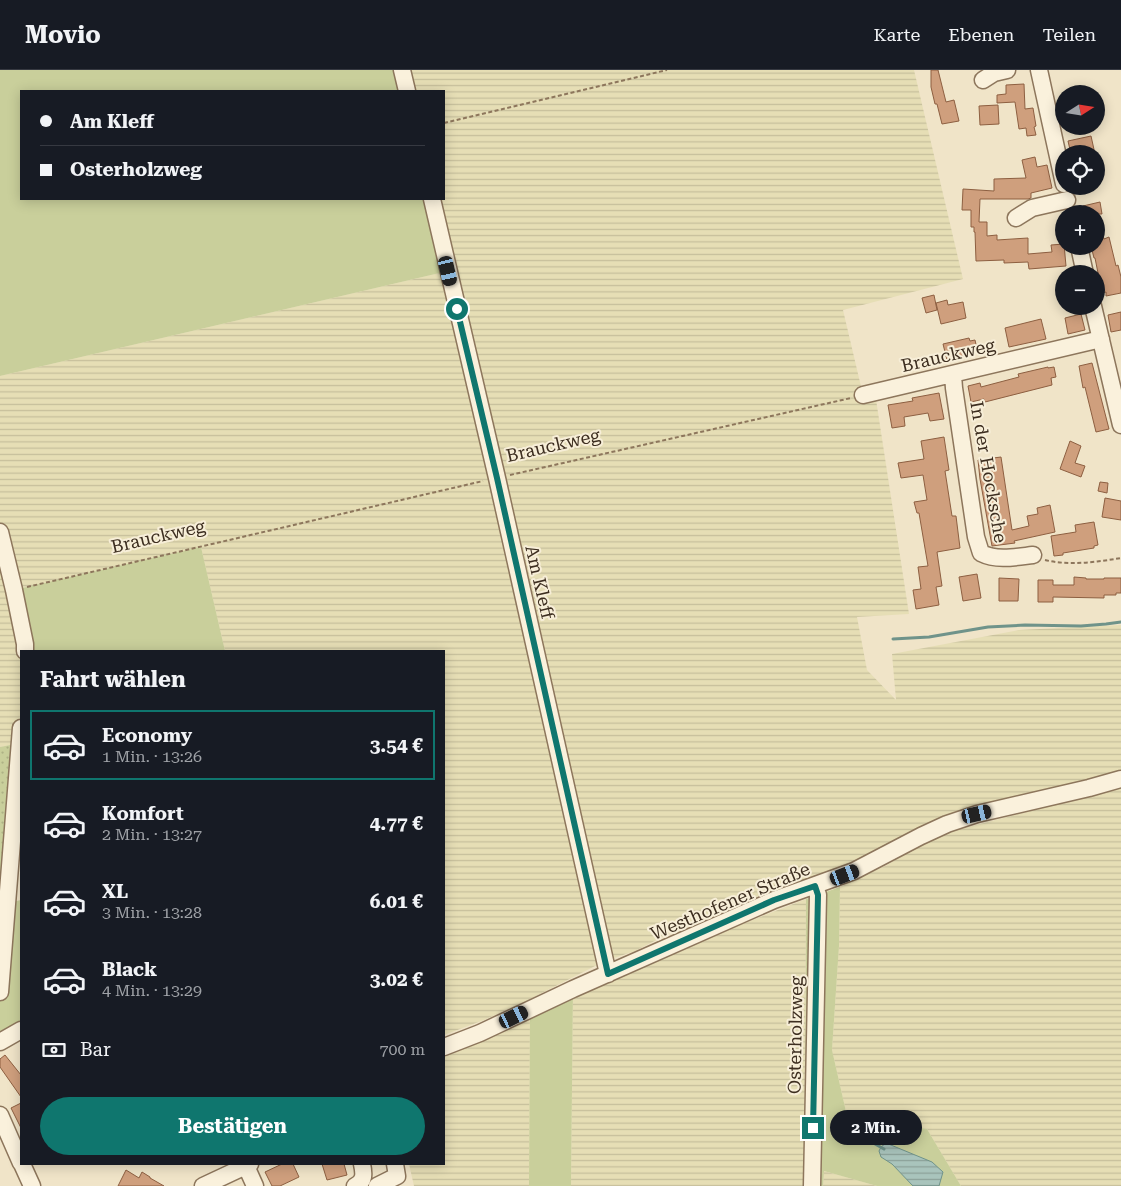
<!DOCTYPE html>
<html lang="de">
<meta charset="utf-8">
<style>
:root{--surface:#171b24;--page:#242831;--text:#f1f3f6;--muted:#9ea1a6;--line:#363941;--accent:#0f766e}
body{margin:0;font-family:"Roboto Serif",serif;background:var(--page);color:var(--text);height:100vh;display:flex;flex-direction:column;font-size:19px;white-space:nowrap}
*{box-sizing:border-box;margin:0}
p{font-size:16px;color:var(--muted)}
.icon{flex:none;width:28px;height:28px;fill:none;stroke:currentColor;stroke-width:2;stroke-linecap:round;stroke-linejoin:round}
.map{position:relative;flex:1;overflow:hidden}
.side{position:absolute;left:20px;top:580px;width:425px;height:515px;display:flex;flex-direction:column;background:var(--surface);border-radius:0px;box-shadow:0 2px 12px #0003}
.side>*{flex:none}
.top-card{position:absolute;left:20px;top:20px;width:425px;height:110px;border-radius:0px;box-shadow:0 2px 12px #0003;display:grid;align-content:center;height:110px;padding:0 20px;background:var(--surface)}
.needle{width:32px;rotate:78deg}
.fabs{position:absolute;left:1055px;top:15px;display:grid;gap:10px}
.fabs a{display:grid;place-items:center;width:50px;height:50px;border-radius:50%;background:var(--surface);box-shadow:0 2px 12px #0003;font-size:25px}
.end{position:absolute;width:22px;height:22px;margin:-11px;border:6px solid #0f766e;background:#fff;box-shadow:0 0 0 2px #fff}
.from{border-radius:50%}
.bubble{position:absolute;height:35px;border-radius:18px;background:var(--surface);box-shadow:0 2px 12px #0003;font-size:16px;font-weight:700;line-height:35px;text-align:center}
.car{position:absolute;width:15px;height:30px;margin:-15px -8px;border-radius:6px;box-shadow:0 0 4px 1px #0007;background:linear-gradient(#222 24%,#8ab4d8 0 40%,#222 0 76%,#8ab4d8 0 86%,#222 0)}
.top-card b{display:flex;align-items:center;gap:18px;height:48px;font-size:19px}
.top-card b+b{border-top:1px solid var(--line)}
.top-card i{width:12px;height:12px;background:var(--text)}
ul{padding:0;list-style:none}
li{display:flex;align-items:center;gap:15px;height:70px;margin:0 10px 8px;padding:0 10px;border:2px solid transparent;border-radius:0px}
li div{flex:1}
li b{display:block;font-size:19px}
li em{font-style:normal;font-weight:700}
li.current{border-color:var(--accent)}
li>.icon{width:45px;height:45px;stroke-width:1.5}
h2{padding:0 20px;font-size:22px;line-height:60px}
.pay{display:flex;align-items:center;gap:12px;height:55px;padding:0 20px;font-size:19px}
.pay p{margin-inline-start:auto}
.action{display:flex;gap:10px;margin-top:auto;padding:10px 20px}
.action a{flex:1;height:58px;border-radius:30px;background:var(--accent);color:#fff;font-size:20px;font-weight:700;line-height:58px;text-align:center}
header{display:flex;align-items:center;gap:30px;box-sizing:border-box;height:70px;padding:0 25px;background:var(--surface);border-bottom:1px solid var(--line)}
header strong{font-size:24px}
nav{display:flex;gap:28px;margin-inline-start:auto;font-size:18px}
.map>svg:first-child{display:block}
.farmland{fill:url(#farmland-rules)}
.green{fill:#c9cf9b}
.garden{fill:url(#garden-dots)}
.water{fill:url(#water-rules);stroke:#6f938a}
.lines{fill:none;stroke-linecap:round;stroke-linejoin:round}
.stream{stroke:#6f938a;stroke-width:3}
.building{fill:#cf9f7d;stroke:#8d5f41}
.minor-casing{stroke:#8d765c;stroke-width:19}
.path{stroke:#8d765c;stroke-width:2;stroke-dasharray:4 2.5;stroke-linecap:butt}
.minor{stroke:#faf1dc;stroke-width:16}
.route{stroke:#0f766e;stroke-width:6}
.labels{text-anchor:middle;dominant-baseline:central;stroke-width:4;stroke-linejoin:round;paint-order:stroke}
.street-label{font-size:18px;fill:#3d2e20;stroke:#f7eed8}
</style>
<header>
<strong>Movio</strong>
<nav><a>Karte</a><a>Ebenen</a><a>Teilen</a></nav>
</header>
<div class="map">
<svg width="1121" height="1116" viewBox="0 0 1121 1116">
<defs>
<pattern id="farmland-rules" width="6" height="5" patternUnits="userSpaceOnUse" patternTransform="scale(1.25)"><rect width="6" height="5" fill="#e6deb5"/><path d="M0 2.5h6" fill="none" stroke="#c6bf9b"/></pattern>
<pattern id="garden-dots" width="8" height="8" patternUnits="userSpaceOnUse" patternTransform="scale(1.25)"><rect width="8" height="8" fill="#c9cf9b"/><path d="M2 2h.1M6 6h.1" fill="none" stroke="#aeb285" stroke-width="1.8" stroke-linecap="round"/></pattern>
<pattern id="water-rules" width="6" height="5" patternUnits="userSpaceOnUse" patternTransform="scale(1.25)"><rect width="6" height="5" fill="#a9c4bc"/><path d="M0 2.5h6" fill="none" stroke="#8ba098"/></pattern>
</defs>
<rect width="100%" height="100%" fill="#f0e4c8"/>
<path class="farmland" d="M402 0H914L963 209 843 240 863 325 875 323 909 544 857 547 867 600 896 630 892 584 1019 560 1121 555V702L933 752 887 775 851 794 818 807 763 824 711 847 670 863 635 881 605 891 524 932 484 950 444 965V581H225L201 477 21 581V658L20 673 0 677V306L448 201 432 129H444V21H407Z
M1121 718V1116H961L927 1059 847 1046 832 980 839 876 840 817 887 795 917 777 949 762Z
M806 829 805 1116H571L573 919 661 888 735 857Z
M530 939 529 1116H414L409 1094H444V977Z
M824 1101 877 1116H823Z"/>
<path class="green" d="M0 0H402L407 21H21V129H432L448 201 0 306Z
M201 477 225 581H25L14 520Z
M840 817 839 876 832 980 847 1046 927 1059 961 1116H877L824 1101 823 1116H805L806 829Z
M21 830V960L3 970 0 963V922L7 833Z
M573 919 571 1116H529L530 939Z"/>
<path class="garden" d="M20 673 0 915V677Z"/>
<path class="water" d="M886 1073 932 1092 943 1102 939 1116H913L892 1094 881 1087 879 1081 881 1077Z"/>
<g class="lines">
<path class="stream" d="M893 569 929 567 988 557 1025 555 1081 556 1106 554 1121 552
M836 1060 859 1065 884 1079"/>
</g>
<path class="building" d="M931 0H938L946 32 954 30 959 51 942 54 937 34H935L931 17Z
M1024 14 1025 39 1033 38 1036 56 1034 57 1036 65 1027 66 1026 58 1019 59 1015 32 997 33V25L1006 24V15Z
M998 35 999 54 980 55 979 36Z
M1091 66 1095 84H1071L1068 71Z
M1035 87 1037 97 1047 95 1052 118 1031 123V128L1028 129H980L979 152H987V166L997 165V170L1028 168V184L1052 182 1051 175 1064 174 1066 196 1029 199 1028 192 1004 193V190L976 191 975 162H974V157H971V140H962L963 119 994 121V109L1026 108 1022 90Z
M1100 132 1102 144H1085L1083 136Z
M1096 152H1099L1104 169 1109 167 1116 196 1118 195 1121 207V223L1106 226V222L1102 223 1095 188H1094L1091 176H1096Z
M934 225 937 240 926 243 922 228Z
M947 230 948 235 963 232 966 248 941 254 936 233Z
M1121 242V260L1111 262 1108 245Z
M1081 244 1085 260 1068 264 1065 248Z
M1041 249 1046 269 1009 277 1005 258Z
M969 268 970 271 975 270 977 279 972 280 973 284 947 290 943 274Z
M1092 293 1109 359 1096 362 1085 317 1083 318 1079 296Z
M1048 297V298L1054 297 1056 307 1051 308 1052 315 985 332 984 329 971 332 968 316 980 313 981 317 1019 307 1018 304Z
M939 323 944 349 930 351 928 343 904 347 905 356 892 358 888 335 913 331 912 328Z
M944 367 949 400 945 401 952 446H956L960 478 937 482 942 516 936 517 939 535 916 539 913 520 921 519 918 497 928 496 919 443H917L914 432 927 430 923 405 901 408 898 393 924 389 921 371Z
M1070 371 1081 376 1075 393 1085 396 1081 407 1060 399Z
M1001 387 1012 460 1029 456 1027 446 1038 444 1037 438 1050 435 1055 462 1014 471 1015 473 992 476 980 409 978 390Z
M1100 412 1108 413 1107 423 1098 421Z
M1105 428 1121 431V450L1102 447Z
M1094 452 1098 475 1094 476V478L1063 483V485L1054 486 1051 466 1076 462 1075 455Z
M977 504 981 528 963 531 959 507Z
M1074 507 1086 508V509H1104V508H1121V523H1116V525H1104V528L1053 527V532H1038V510H1053V515H1074Z
M999 508 1019 509 1018 531H999Z
M5 985 21 1005V1027L0 997V989Z
M21 1033V1058L11 1038Z
M282 1094H293L299 1107 280 1116H272L265 1102Z
M322 1094H344L347 1105 327 1110Z
M126 1100 139 1108 142 1102 150 1107V1108L164 1116H118Z"/>
<g class="lines">
<defs>
<path id="minor" d="M402 0 407 21
M1039 0 1064 114
M983 10 994 3 1007 0
M432 129 497 408 608 904
M1016 148 1032 138 1067 130
M1079 176 1085 204
M1093 236 1121 355
M953 305 954 318 976 467 981 483C997 491 1016 487 1033 485
M863 325 1101 269
M0 462 14 520 25 574V581
M0 922 21 658
M0 972 21 960
M444 977 480 963 573 919 774 830 854 801 921 766 947 754 977 744 1089 718 1121 709
M0 1045 21 1093
M22 1094 32 1116
M246 1096 255 1116
M203 1116 250 1094
M355 1116C365 1112 364 1103 362 1094
M377 1116 397 1106 395 1094
M812 1116 818 825 815 816"/>
</defs>
<use href="#minor" class="minor-casing"/>
<path class="path" d="M444 53 667 0
M510 405 851 328
M1045 490C1070 496 1096 492 1121 488
M27 517 483 411"/>
<use href="#minor" class="minor"/>
</g>
<g class="lines">
<path class="route" d="M457 239 497 408 608 904 774 830 815 816 818 825 813 1058"/>
</g>
<g class="labels">
<g class="street-label">
<text transform="translate(948 285) rotate(-13)">Brauckweg</text>
<text transform="translate(553 375) rotate(-13)">Brauckweg</text>
<text transform="translate(989 402) rotate(80)">In der Hocksche</text>
<text transform="translate(158 466) rotate(-13)">Brauckweg</text>
<text transform="translate(540 512) rotate(77)">Am Kleff</text>
<text transform="translate(730 831) rotate(-23)">Westhofener Straße</text>
<text transform="translate(795 965) rotate(-89)">Osterholzweg</text>
</g>
</g>
</svg>
<div class="fabs">
<a><svg class="needle" viewBox="-14 -14 28 28"><path d="M0-13l5 13h-10z" fill="#e53935"/><path d="M0 13l5-13h-10z" fill="#9ea1a6"/></svg></a>
<a><svg class="icon" aria-label="locate" viewBox="0 0 24 24"><circle cx="12" cy="12" r="6"/><path d="M12 2v4M12 18v4M2 12h4M18 12h4"/></svg></a>
<a>+</a>
<a>−</a>
</div>
<i class="end from" style="left:457px;top:239px"></i>
<i class="end" style="left:813px;top:1058px"></i>
<div class="bubble" style="left:830px;top:1040px;width:92px">2 Min.</div>
<i class="car" style="left:448px;top:201px;rotate:167deg"></i>
<i class="car" style="left:977px;top:744px;rotate:77deg"></i>
<i class="car" style="left:845px;top:805px;rotate:69deg"></i>
<i class="car" style="left:514px;top:947px;rotate:64deg"></i>
<div class="top-card">
<b><i class="from"></i>Am Kleff</b>
<b><i></i>Osterholzweg</b>
</div>
<section class="side">
<h2>Fahrt wählen</h2>
<ul>
<li class="current"><svg class="icon" aria-label="car" viewBox="0 0 24 24"><path d="M5 17H2v-5l4-1 3-4h7l3 4 3 1v5h-3M9 17h6M6 11h13"/><circle cx="7" cy="17" r="2"/><circle cx="17" cy="17" r="2"/></svg><div><b>Economy</b><p>1 Min. · 13:26</p></div><em>3.54 €</em></li>
<li><svg class="icon" aria-label="car" viewBox="0 0 24 24"><path d="M5 17H2v-5l4-1 3-4h7l3 4 3 1v5h-3M9 17h6M6 11h13"/><circle cx="7" cy="17" r="2"/><circle cx="17" cy="17" r="2"/></svg><div><b>Komfort</b><p>2 Min. · 13:27</p></div><em>4.77 €</em></li>
<li><svg class="icon" aria-label="car" viewBox="0 0 24 24"><path d="M5 17H2v-5l4-1 3-4h7l3 4 3 1v5h-3M9 17h6M6 11h13"/><circle cx="7" cy="17" r="2"/><circle cx="17" cy="17" r="2"/></svg><div><b>XL</b><p>3 Min. · 13:28</p></div><em>6.01 €</em></li>
<li><svg class="icon" aria-label="car" viewBox="0 0 24 24"><path d="M5 17H2v-5l4-1 3-4h7l3 4 3 1v5h-3M9 17h6M6 11h13"/><circle cx="7" cy="17" r="2"/><circle cx="17" cy="17" r="2"/></svg><div><b>Black</b><p>4 Min. · 13:29</p></div><em>3.02 €</em></li>
</ul>
<div class="pay"><svg class="icon" aria-label="cash" viewBox="0 0 24 24"><path d="M3 7h18v10H3z"/><circle cx="12" cy="12" r="2"/></svg>Bar<p>700 m</p></div>
<div class="action"><a>Bestätigen</a></div>
</section>
</div>
